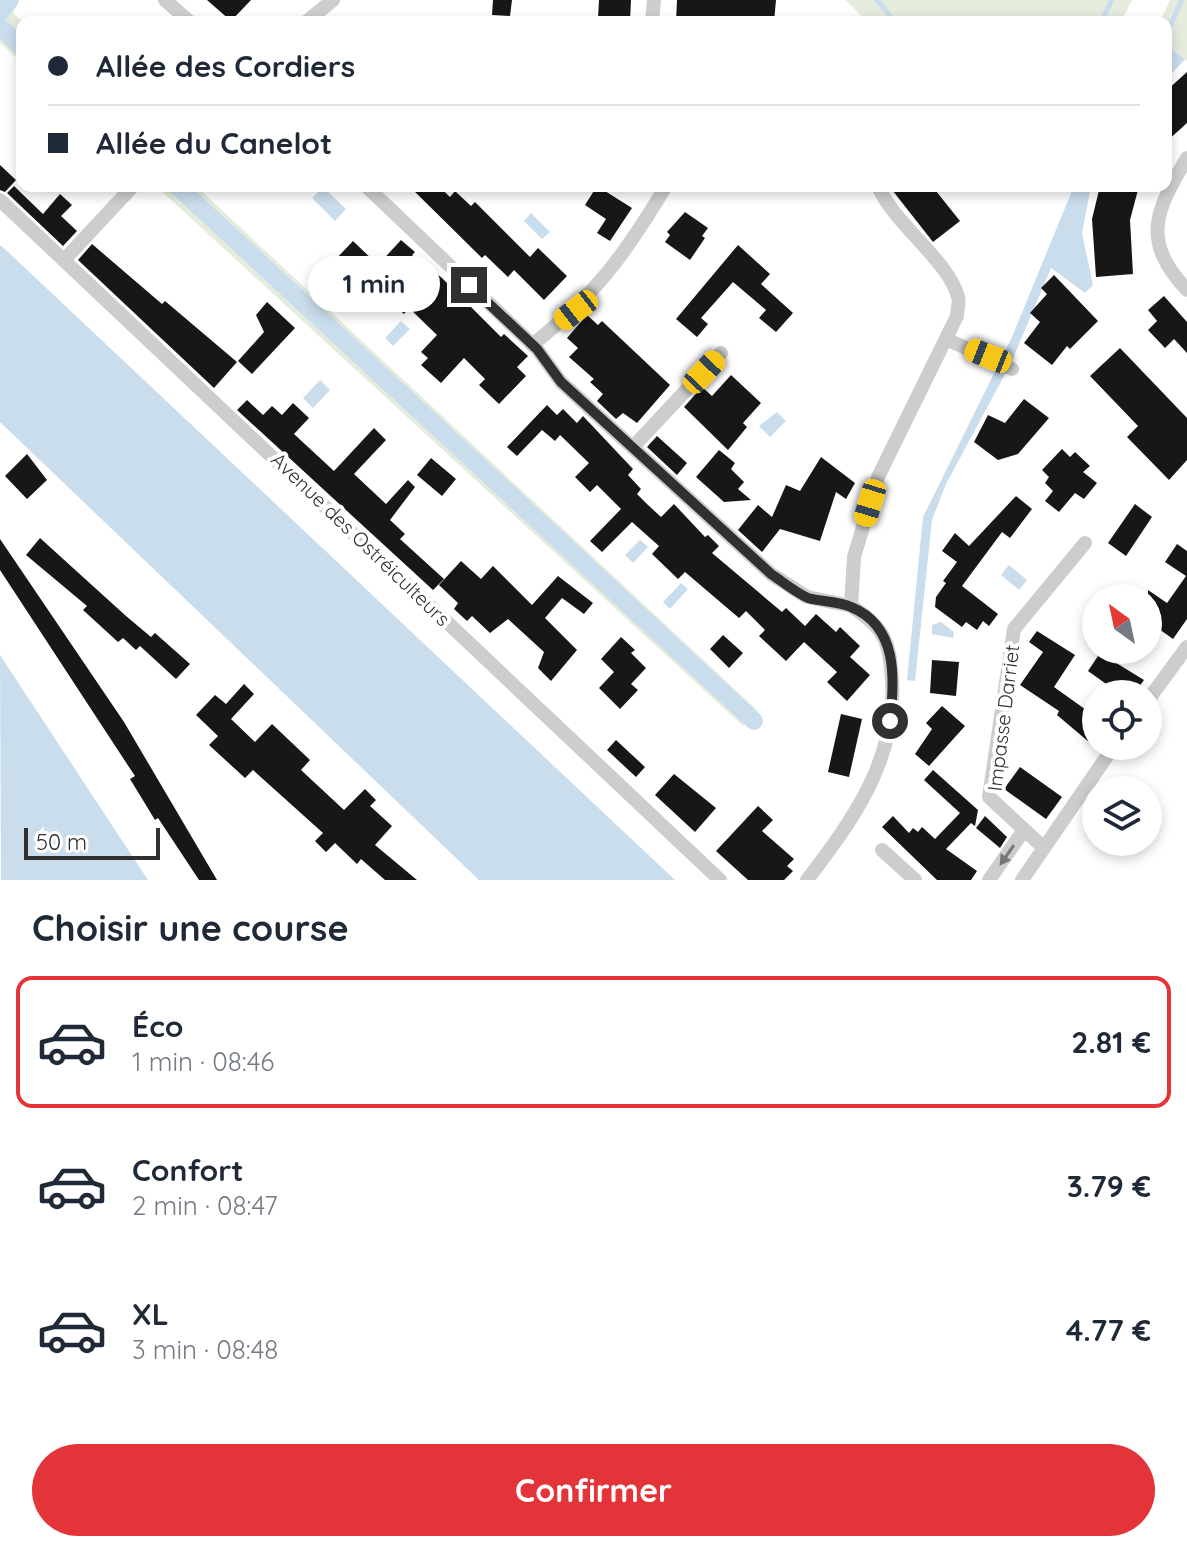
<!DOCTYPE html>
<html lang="fr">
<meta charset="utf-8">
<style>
:root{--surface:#fff;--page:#f2f2f3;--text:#1f2937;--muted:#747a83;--line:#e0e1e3;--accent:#e33539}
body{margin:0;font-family:Quicksand,sans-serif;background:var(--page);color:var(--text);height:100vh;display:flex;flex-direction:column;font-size:30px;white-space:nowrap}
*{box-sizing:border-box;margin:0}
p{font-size:26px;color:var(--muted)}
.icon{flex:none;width:44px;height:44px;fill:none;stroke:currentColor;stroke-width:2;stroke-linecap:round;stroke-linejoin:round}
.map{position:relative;height:880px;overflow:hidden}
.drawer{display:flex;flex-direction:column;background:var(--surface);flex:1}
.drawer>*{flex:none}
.top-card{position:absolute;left:16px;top:16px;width:1156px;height:176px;border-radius:16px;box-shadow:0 4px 12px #0003;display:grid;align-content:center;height:176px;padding:0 32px;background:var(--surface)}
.needle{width:52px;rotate:327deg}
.fabs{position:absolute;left:1082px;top:584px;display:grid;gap:16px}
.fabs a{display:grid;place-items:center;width:80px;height:80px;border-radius:50%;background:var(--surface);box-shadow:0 4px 12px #0003;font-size:40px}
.scale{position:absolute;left:24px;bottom:20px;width:136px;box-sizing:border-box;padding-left:8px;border:4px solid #303030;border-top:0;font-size:22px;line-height:28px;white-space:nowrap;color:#303030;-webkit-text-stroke:6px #fff;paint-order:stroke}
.end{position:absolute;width:36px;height:36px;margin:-18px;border:10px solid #303030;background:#fff;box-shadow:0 0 0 4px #fff}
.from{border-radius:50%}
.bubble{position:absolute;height:56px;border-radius:28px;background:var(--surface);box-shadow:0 4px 12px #0003;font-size:26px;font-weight:700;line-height:56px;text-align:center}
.car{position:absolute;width:24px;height:48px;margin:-24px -12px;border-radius:10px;box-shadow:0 0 6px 2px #0007;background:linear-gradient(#f5c518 24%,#345 0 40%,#f5c518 0 76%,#345 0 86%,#f5c518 0)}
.top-card b{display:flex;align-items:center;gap:28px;height:76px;font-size:30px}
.top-card b+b{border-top:2px solid var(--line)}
.top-card i{width:20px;height:20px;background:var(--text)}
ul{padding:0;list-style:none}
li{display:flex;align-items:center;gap:24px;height:132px;margin:0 16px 12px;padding:0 16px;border:4px solid transparent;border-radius:16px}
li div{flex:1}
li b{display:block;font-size:30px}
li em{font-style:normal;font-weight:700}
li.current{border-color:var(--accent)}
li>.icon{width:72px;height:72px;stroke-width:1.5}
h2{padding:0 32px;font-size:36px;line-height:96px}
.button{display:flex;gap:16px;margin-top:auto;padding:16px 32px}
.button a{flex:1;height:92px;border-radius:48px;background:var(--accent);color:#fff;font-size:32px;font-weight:700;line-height:92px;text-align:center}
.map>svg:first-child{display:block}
.green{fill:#e5ecde}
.water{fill:#caddec}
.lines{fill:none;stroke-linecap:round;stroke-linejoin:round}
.stream{stroke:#caddec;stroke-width:5}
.canal{stroke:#caddec;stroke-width:18}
.building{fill:#171717}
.minor{stroke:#cdcdcd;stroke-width:14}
.oneway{fill:#777}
.route{stroke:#303030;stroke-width:10}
.labels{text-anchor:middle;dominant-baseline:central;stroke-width:8;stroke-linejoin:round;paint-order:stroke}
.street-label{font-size:20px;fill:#303030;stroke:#fff}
</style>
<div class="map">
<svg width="1187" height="880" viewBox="0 0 1187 880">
<rect width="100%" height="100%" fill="#fff"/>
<path class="green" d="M0 0H18L13 5 14 14 23 22 22 63 0 43Z
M845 0H1132L1121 22H868Z
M1170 0H1187V61L1166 45V22H1160Z
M156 186H196L758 711 743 726Z"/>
<path class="water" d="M1166 45 1185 59 1166 80Z
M1074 186H1091L1082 233 1093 285 1085 293 1051 268 1011 363 946 484 932 520 915 681 907 680 923 517 1012 337Z
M323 187 346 209 335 221 312 198Z
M531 213 550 232 542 239 524 221Z
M0 245 7 251 675 880H479L0 422Z
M401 321 410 329 393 346 385 338Z
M320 380 330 390 313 408 303 398Z
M777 412 786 421 770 437 759 426Z
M640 540 648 547 633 563 625 555Z
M1009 565 1027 580 1019 590 1001 575Z
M681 583 688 589 670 609 663 602Z
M941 622 954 632 953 638 932 634V625Z
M0 655 148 880H1Z"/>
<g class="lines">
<path class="stream" d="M877 0 895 22
M1101 22 1112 0
M1166 35 1182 0"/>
<path class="canal" d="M0 12 10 0
M0 27 22 47
M177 186 754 721"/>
</g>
<path class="building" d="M207 0H251L231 21Z
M493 0H512L510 16 492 15Z
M599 0H631L630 21 607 22V19L598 18Z
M677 0H776L774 22H676Z
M1187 72V123L1166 142V91Z
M0 165 16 180 5 192 0 190Z
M14 186 43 214 60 194 72 205 61 216 77 231 63 246 7 193Z
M409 186H439L450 197 455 191 471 206 475 202 530 257 538 248 567 276 544 300 514 270 508 277 485 255 482 258Z
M597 186 632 208 610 241 597 233 606 219 585 205Z
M889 186H932L960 221 933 242Z
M1100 186H1139L1130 220 1133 274 1096 277 1092 219Z
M685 212 708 228 702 236 705 238 690 260 665 242 670 235 667 232Z
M401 240 415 252 412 255 442 278 501 337 504 334 528 356 517 367 526 376 499 404 479 385 485 379 464 358 441 383 421 365 428 358 421 352 437 335 409 308 404 314 356 267 330 294 315 281 353 241 378 265Z
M92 244 162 304 165 301 237 362 214 388 78 260Z
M738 245 770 274 761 284 793 313 776 332 759 318 766 310 733 282 701 318 708 324 697 337 676 319Z
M1054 275 1098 321 1070 349 1067 346 1052 365 1024 343 1040 322 1030 313 1047 294 1041 288Z
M1164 296 1187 322V353L1174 339 1165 348 1148 330 1157 321 1148 310Z
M267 302 295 328 252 374 238 361 264 332 256 315Z
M587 315 598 325 602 321 670 385 637 423 623 413 616 419 597 401 603 394 590 382 594 379 569 357 578 348 567 338Z
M1120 348 1187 418V460L1169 480 1127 437 1138 426 1090 376Z
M731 375 761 403 743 423 747 427 728 450 684 407 702 387 712 396Z
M1024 399 1049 418 1018 454 998 460 974 442 988 415 1005 423Z
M247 400 263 415 272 406 282 415 293 403 309 418 294 434 334 471 374 428 386 440 354 474 386 504 408 480 415 487 390 520 405 534 400 539 444 579 433 590 237 410Z
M547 405 557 415 563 409 577 423 583 416 633 469 628 475 641 489 637 494 648 505 661 517 674 504 705 537 708 535 719 546 712 553 782 612 786 608 805 626 816 614 836 632 840 627 860 646 850 657 870 675 847 701 827 682 837 672 804 642 786 661 759 636 765 630 746 611 739 618 685 572 678 579 652 554 659 546 632 522 602 552 590 541 621 509 597 485 590 492 575 477 589 463 560 435 555 441 542 430 517 456 507 447Z
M657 436 687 463 677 475 647 447Z
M1062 449 1070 457 1075 452 1090 466 1083 472 1097 483 1084 499 1075 493 1059 512 1045 501 1053 491 1045 483 1049 477 1042 470Z
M719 450 735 463 731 469 744 482 738 489 751 500 724 502 696 477Z
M27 454 47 480 27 499 5 476Z
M821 457 855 483 846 499 836 492 820 541 780 529 762 552 738 530 758 505 772 517 786 485 800 491Z
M431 458 456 479 442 496 417 475Z
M1016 496 1032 509 1010 538 1002 532 962 586 998 614 989 626 983 621 977 630 966 622 962 627 935 607 936 597 946 583 943 581 957 562 942 551 955 533 969 546Z
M1135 504 1152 517 1126 556 1108 543Z
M40 538 126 616 151 637 155 633 190 664 176 679 140 646 136 650 123 638 118 642 83 610 87 606 26 555Z
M0 539 124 722 217 880H199L158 818 155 820 130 779 135 776 127 764 0 570Z
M1177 544 1187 551V619L1173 639 1152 624 1155 621 1148 616V590L1167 603 1186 576 1165 562Z
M461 561 481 579 493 566 532 605 558 576 593 603 584 614 562 598 545 618 577 650 551 681 538 668 544 652 508 619 490 633 472 616 467 621 454 609 458 603 439 585Z
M1037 631 1075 655 1054 687 1096 717V748L1057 715 1059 711 1020 685 1043 652 1029 642Z
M723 635 743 653 729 668 710 649Z
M621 637 635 650 631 653 646 668 631 684 638 690 620 709 599 688 614 672 601 659Z
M1100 653 1144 680 1134 694H1103L1109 686 1088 671Z
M932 660 959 662 956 696 930 693Z
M244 684 254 694 231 719 255 742 272 724 310 760 301 770 344 810 365 789 376 800 370 806 392 826 375 845 417 880H385L361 859 357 864 335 843 326 852 315 841 323 833 253 770 245 778 209 745 218 736 196 715 215 695 226 704Z
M942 706 965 726 929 766 915 754 932 729 926 723Z
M841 714 862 719 849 777 828 772Z
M616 740 645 767 636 777 607 750Z
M1020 767 1062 797 1046 819 1004 789Z
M933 770 978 810 975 826 971 823 946 849 977 871 971 880H937L882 827 893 816 909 833 913 828 918 832 922 827 935 839 960 813 924 780Z
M674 774 716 808 695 832 655 795Z
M758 806 773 820 762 831 794 859 787 866 793 871 784 880H748L716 851Z
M985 816 1007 837 1000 848 976 828Z"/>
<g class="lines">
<path class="minor" d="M165 0 190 22
M306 22 333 0
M652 22 654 0
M1187 158C1155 211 1141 241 1187 290
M366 186 537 349 561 382 771 574 807 597 851 606
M0 200 720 880
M65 259 133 186
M946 339 1012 369
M532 345C596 294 624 256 666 186
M633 447 721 353
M1148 700 1187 647
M1044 848 989 797 1014 629 1085 543
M882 850 915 880
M807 880C852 821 897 760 892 681 890 642 885 628 851 606L854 557 878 477 957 316C957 310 960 302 958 297 949 261 894 224 878 186
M989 880 1024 830
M1022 880 1114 746"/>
</g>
<defs><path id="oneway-solid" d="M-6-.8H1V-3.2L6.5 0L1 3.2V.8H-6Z" transform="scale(2)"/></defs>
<use class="oneway" href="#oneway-solid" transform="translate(1007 855) rotate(125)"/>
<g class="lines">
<path class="route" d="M469 285 537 349 561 382 771 574C783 582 796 593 808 598 822 602 838 601 851 607 898 626 895 679 890 721"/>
</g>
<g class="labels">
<g class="street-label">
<text transform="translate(361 539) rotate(44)">Avenue des Ostréiculteurs</text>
<text transform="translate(1003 718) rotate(-83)">Impasse Darriet</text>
</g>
</g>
</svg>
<div class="fabs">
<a><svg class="needle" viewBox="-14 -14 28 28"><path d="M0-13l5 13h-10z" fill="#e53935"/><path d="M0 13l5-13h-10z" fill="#747a83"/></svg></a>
<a><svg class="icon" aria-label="locate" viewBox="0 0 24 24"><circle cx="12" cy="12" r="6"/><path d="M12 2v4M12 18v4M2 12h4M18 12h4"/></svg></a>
<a><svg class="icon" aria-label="layers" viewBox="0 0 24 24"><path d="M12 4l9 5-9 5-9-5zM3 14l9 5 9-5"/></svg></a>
</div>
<div class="scale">50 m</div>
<i class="end from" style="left:890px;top:721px"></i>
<i class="end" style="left:469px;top:285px"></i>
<div class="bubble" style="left:308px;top:256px;width:132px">1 min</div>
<i class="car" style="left:576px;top:310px;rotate:232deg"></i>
<i class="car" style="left:988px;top:356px;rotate:292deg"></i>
<i class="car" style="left:704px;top:372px;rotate:43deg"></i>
<i class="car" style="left:870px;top:503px;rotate:197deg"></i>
<div class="top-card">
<b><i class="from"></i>Allée des Cordiers</b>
<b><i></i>Allée du Canelot</b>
</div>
</div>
<section class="drawer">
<h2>Choisir une course</h2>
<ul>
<li class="current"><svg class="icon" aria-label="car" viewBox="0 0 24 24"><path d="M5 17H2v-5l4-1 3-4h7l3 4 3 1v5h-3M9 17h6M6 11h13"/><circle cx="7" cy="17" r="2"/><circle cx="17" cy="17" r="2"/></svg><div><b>Éco</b><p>1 min · 08:46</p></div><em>2.81 €</em></li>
<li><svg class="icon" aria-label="car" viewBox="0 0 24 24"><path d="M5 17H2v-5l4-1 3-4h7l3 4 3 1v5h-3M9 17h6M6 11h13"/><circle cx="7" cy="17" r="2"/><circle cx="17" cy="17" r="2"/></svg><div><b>Confort</b><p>2 min · 08:47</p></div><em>3.79 €</em></li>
<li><svg class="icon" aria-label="car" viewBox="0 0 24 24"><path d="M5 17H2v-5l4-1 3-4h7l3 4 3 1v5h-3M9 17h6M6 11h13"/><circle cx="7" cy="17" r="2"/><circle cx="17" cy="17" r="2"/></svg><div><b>XL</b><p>3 min · 08:48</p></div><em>4.77 €</em></li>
</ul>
<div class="button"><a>Confirmer</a></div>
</section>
